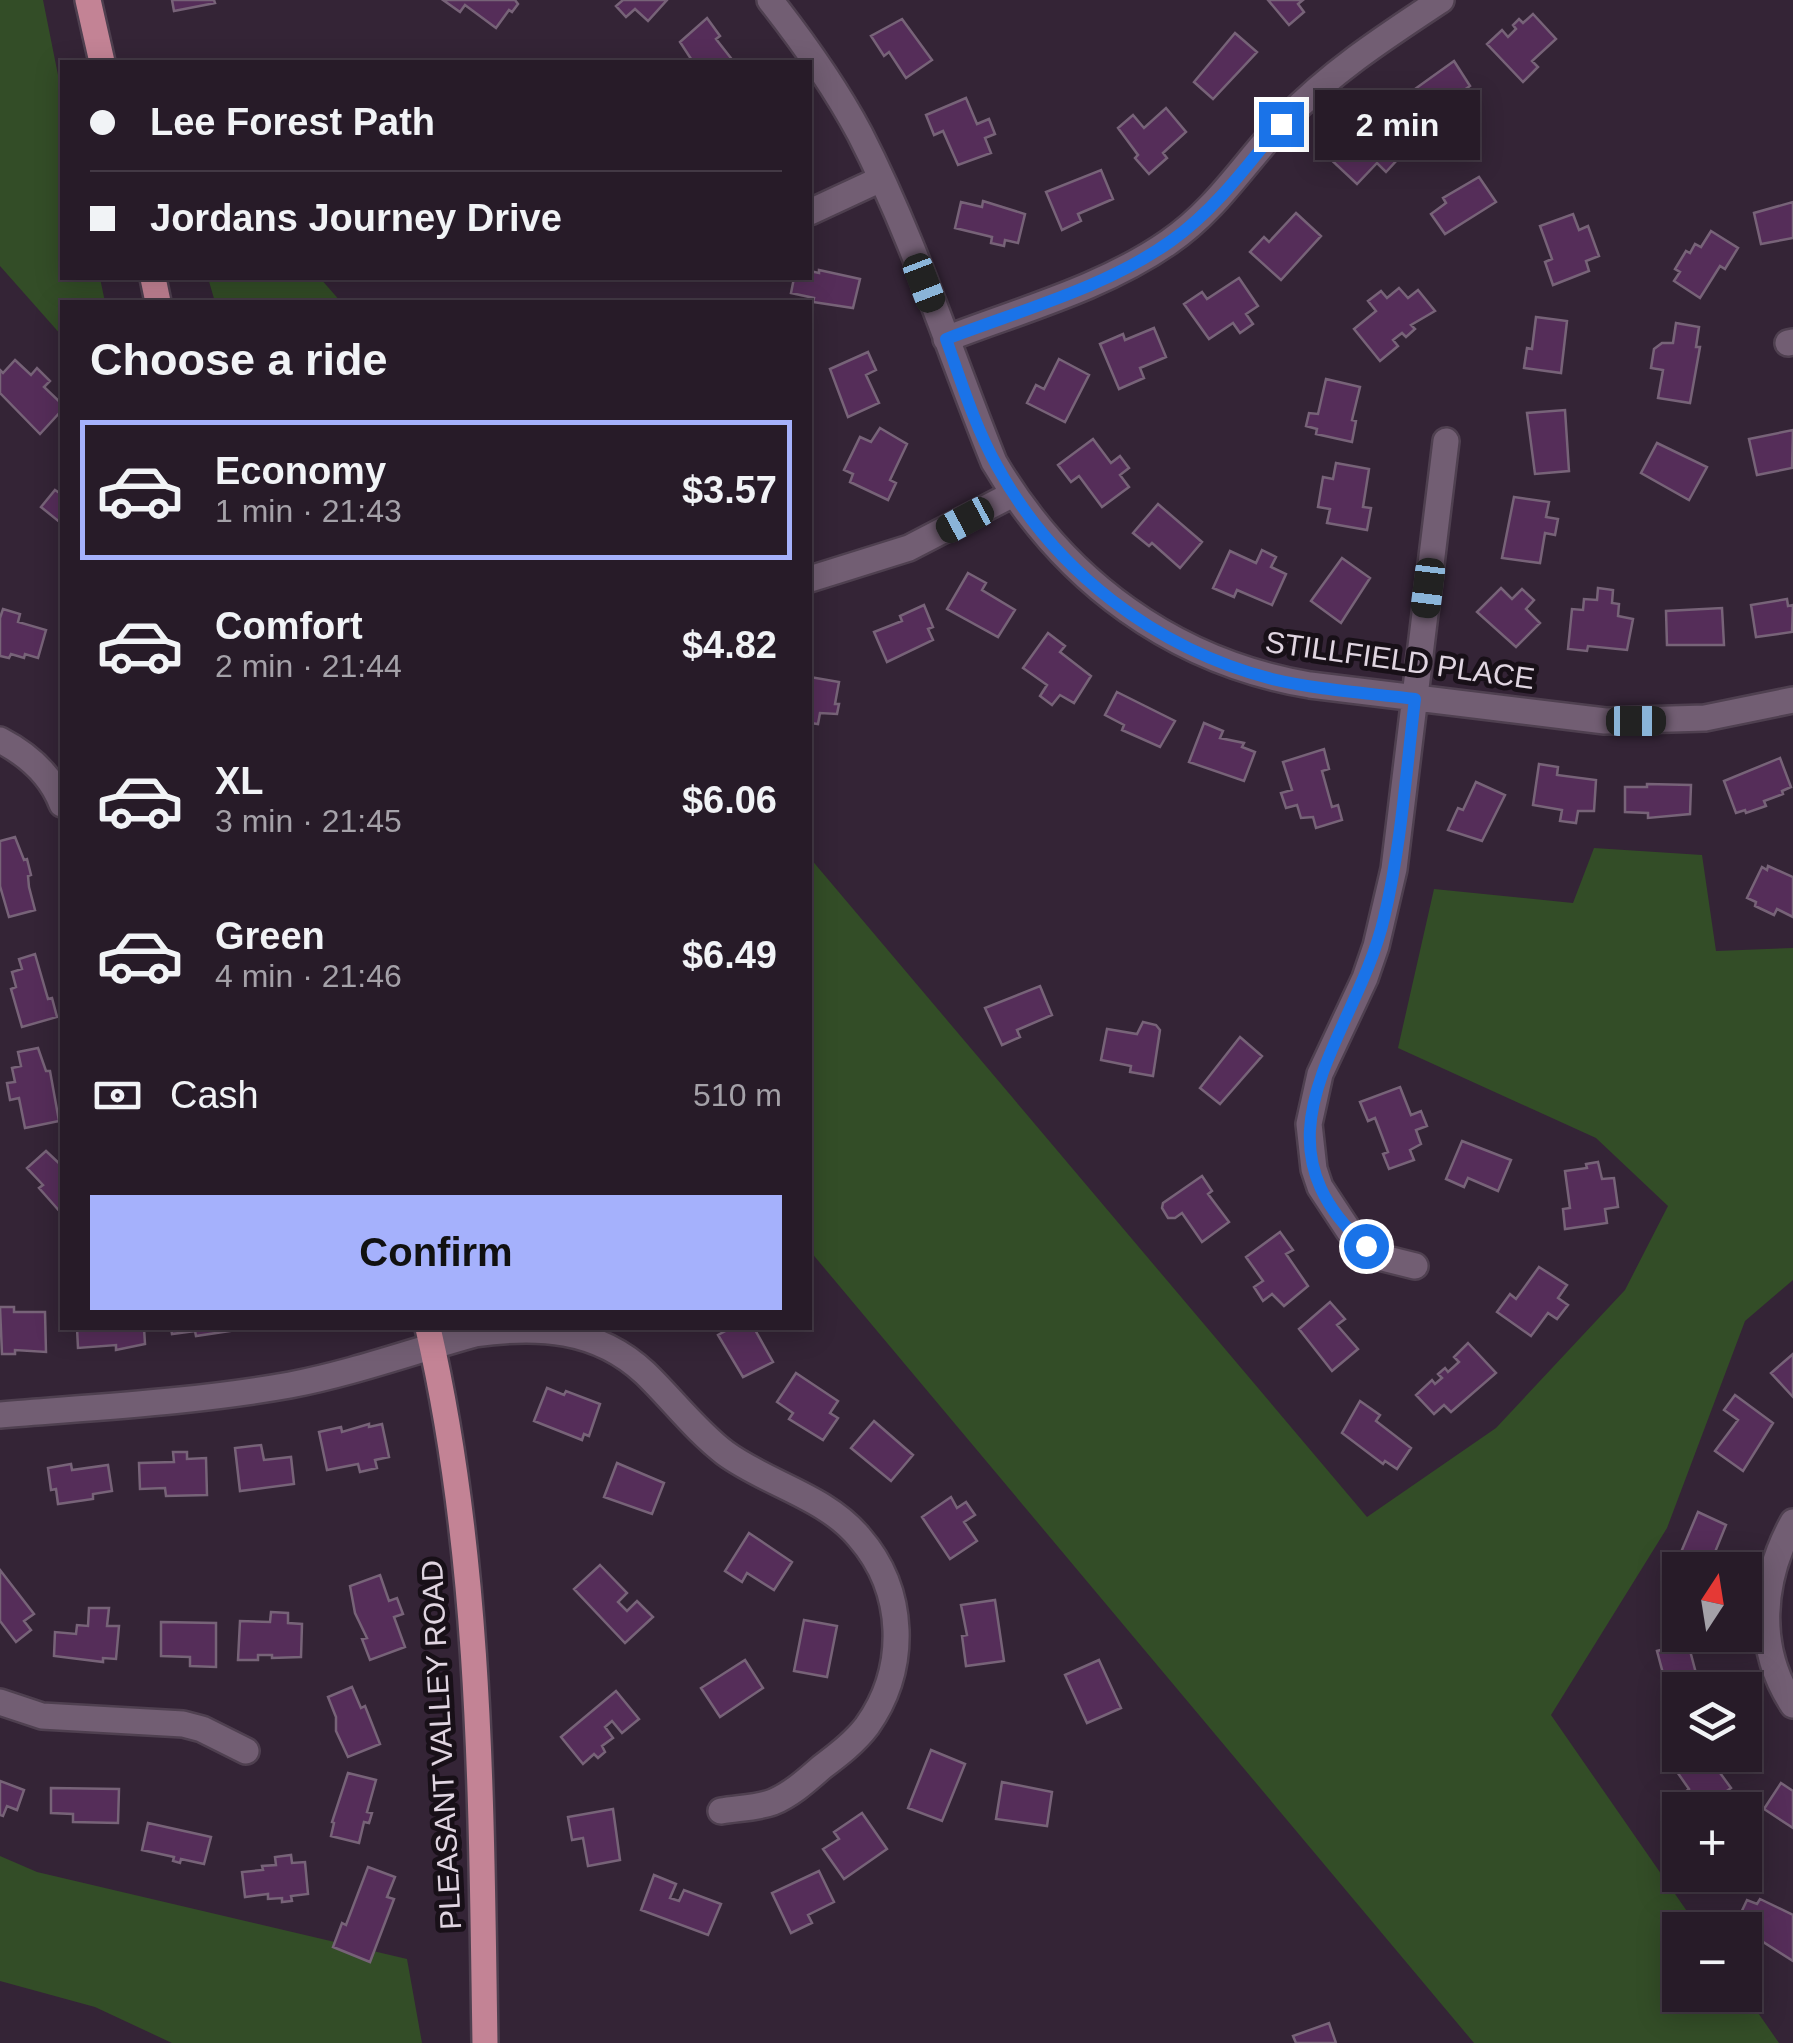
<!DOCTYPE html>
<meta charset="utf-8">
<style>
:root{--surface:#271b28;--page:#2f2430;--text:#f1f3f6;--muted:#a4a1a8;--line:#433945;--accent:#a5b1fc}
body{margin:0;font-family:Arial,sans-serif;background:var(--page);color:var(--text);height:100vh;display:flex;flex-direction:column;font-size:38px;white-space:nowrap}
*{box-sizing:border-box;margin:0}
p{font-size:32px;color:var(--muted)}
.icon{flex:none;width:55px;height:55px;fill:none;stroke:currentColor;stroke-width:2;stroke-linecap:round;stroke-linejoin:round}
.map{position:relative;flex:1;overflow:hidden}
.drawer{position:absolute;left:60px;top:300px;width:752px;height:1030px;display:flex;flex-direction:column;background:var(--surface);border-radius:0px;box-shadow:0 5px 25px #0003,0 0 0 2px var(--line)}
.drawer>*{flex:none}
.hud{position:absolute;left:60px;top:60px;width:752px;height:220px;border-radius:0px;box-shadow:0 5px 25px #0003,0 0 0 2px var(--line);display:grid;align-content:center;height:220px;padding:0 30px;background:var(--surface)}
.needle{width:65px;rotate:12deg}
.fabs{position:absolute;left:1662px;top:1552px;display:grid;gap:20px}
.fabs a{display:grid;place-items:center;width:100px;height:100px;border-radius:0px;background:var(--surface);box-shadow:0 5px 25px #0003,0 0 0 2px var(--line);font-size:50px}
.end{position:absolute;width:45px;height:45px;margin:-22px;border:12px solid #1a73e8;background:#fff;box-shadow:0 0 0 5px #fff}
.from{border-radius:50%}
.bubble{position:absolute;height:70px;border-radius:0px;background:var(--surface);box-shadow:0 5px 25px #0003,0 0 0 2px var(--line);font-size:32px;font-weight:800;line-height:70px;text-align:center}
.car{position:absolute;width:30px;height:60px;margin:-30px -15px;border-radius:12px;box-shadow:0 0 8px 2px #0007;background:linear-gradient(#222 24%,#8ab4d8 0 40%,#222 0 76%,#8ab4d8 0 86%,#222 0)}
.hud b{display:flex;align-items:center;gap:35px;height:95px;font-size:38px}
.hud b+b{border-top:2px solid var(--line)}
.hud i{width:25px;height:25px;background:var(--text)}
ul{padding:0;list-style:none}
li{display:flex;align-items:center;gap:30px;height:140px;margin:0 20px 15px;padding:0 10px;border:5px solid transparent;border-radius:0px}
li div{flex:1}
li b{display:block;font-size:38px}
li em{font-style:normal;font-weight:800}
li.current{border-color:var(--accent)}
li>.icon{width:90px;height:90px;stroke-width:1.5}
h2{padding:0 30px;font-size:45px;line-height:120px}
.pay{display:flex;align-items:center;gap:25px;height:110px;padding:0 30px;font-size:38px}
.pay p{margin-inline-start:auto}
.action{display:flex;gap:20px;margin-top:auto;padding:20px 30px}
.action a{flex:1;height:115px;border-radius:0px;background:var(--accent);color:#111;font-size:40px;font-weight:800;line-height:115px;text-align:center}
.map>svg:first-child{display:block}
.green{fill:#334d27}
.building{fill:#552d59;stroke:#776378;stroke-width:2.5}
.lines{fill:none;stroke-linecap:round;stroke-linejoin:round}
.minor-casing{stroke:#4f4050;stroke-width:30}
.major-casing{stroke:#4f4050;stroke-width:30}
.minor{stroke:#725e73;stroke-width:25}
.major{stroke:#c38395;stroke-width:25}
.route{stroke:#1a73e8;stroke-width:12}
.labels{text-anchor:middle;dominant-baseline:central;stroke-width:10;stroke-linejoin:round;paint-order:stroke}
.street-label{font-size:30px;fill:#e0d5e1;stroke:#181018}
</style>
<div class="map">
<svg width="1793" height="2043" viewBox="0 0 1793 2043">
<rect width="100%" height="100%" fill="#342436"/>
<path class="green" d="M0 0H43L62 95V278H100L105 302H62V336L0 266Z
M208 278H320L341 302H215Z
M1594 848 1702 855 1716 951 1793 948V1280L1745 1321 1667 1528 1551 1715 1700 1930H1680V1995L1745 1994 1779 2043H1474L810 1251V858L1367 1517 1496 1428 1625 1290 1668 1206 1596 1138 1398 1048 1434 889 1573 903Z
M0 1856 37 1872 407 1959 422 2043H172L95 2007 0 1981Z"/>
<path class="building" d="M172 0H214L215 3 174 11Z
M443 0H515L518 4 512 12 509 10 496 28 465 5 460 12Z
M623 0H667L648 21 635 9 626 17 616 6Z
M1268 0H1303L1298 4 1304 12 1289 25Z
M1533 14 1556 39 1532 61 1538 67 1523 82 1487 44 1502 30 1508 37 1516 29 1513 25 1519 19 1523 23Z
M707 18 720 36 716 39 734 62H693L680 42Z
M902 19 932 60 906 78 889 52 884 56 871 36Z
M1235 33 1257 52 1213 99 1194 82Z
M1454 61 1470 86 1461 92 1469 103 1454 113 1449 105 1438 112 1434 107 1415 120 1401 99Z
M966 98 977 124 989 119 995 134 985 138 991 153 958 165 943 131 934 135 926 115Z
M1166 108 1186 132 1163 153 1167 158 1149 174 1135 158 1138 155 1118 128 1133 115 1144 128Z
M1373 118 1398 142 1388 152 1397 160 1386 172 1377 163 1357 184 1326 155 1341 139 1347 146Z
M1101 170 1113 199 1078 214 1081 221 1062 230 1046 192Z
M1479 177 1496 202 1445 234 1431 214 1446 203 1443 198Z
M983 201 1025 214 1018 243 1005 240 1004 246 991 243 992 237 955 228 961 202 982 207Z
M1793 202V238L1761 244 1754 213Z
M1296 213 1321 236 1281 280 1250 252 1264 237 1269 242Z
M1573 214 1579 230 1588 226 1599 256 1586 261 1589 271 1553 285 1545 262 1552 259 1540 226Z
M1711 231 1738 248 1725 269 1720 266 1700 298 1674 281 1680 272 1675 269 1686 251 1690 253 1695 244 1701 247Z
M819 270 860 279 853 308 813 302 814 298 791 293 794 278H810V271L819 273Z
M1239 278 1258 306 1246 314 1253 324 1240 333 1233 323 1209 339 1184 304 1202 292 1207 299Z
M1399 288 1408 298 1418 290 1435 311 1411 325 1415 329 1406 337 1402 333 1393 340 1398 346 1380 361 1354 329 1376 311 1368 301 1381 291 1387 298Z
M1536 317 1567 321 1561 373 1524 368 1527 348 1532 349Z
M1676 323 1699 327 1696 347H1700L1690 403 1658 398 1663 370 1651 368 1654 349 1662 343H1673Z
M1154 328 1166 357 1140 368 1144 378 1119 389 1100 344 1123 334 1125 340Z
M868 352 876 370 866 375 879 403 848 417 830 369Z
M1059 359 1089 375 1065 422 1027 403 1036 385 1044 389Z
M15 360 31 375 37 368 50 381 44 387 62 404V410L40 434 0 393V370L3 373Z
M1326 379 1360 387 1352 420 1356 421 1352 442 1316 434 1317 429 1306 426 1309 413 1318 414Z
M1565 410 1569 471 1535 474 1527 413Z
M880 428 907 444 890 480 896 483 888 500 850 482 853 474 844 470 860 437 871 442Z
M1793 430 1792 468 1757 475 1749 439Z
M1093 439 1111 463 1120 456 1129 468 1120 475 1129 487 1102 507 1079 476 1071 482 1058 465Z
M1657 443 1707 467 1689 500 1641 473Z
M1336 463 1369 469 1363 507 1371 508 1367 530 1327 523 1330 509 1318 507 1323 477 1333 479Z
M55 490 61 494 62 492V524L41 507Z
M1514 497 1549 502 1546 517 1558 519 1555 535 1545 533 1540 563 1502 558Z
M1158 504 1202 542 1180 568 1152 543 1149 546 1133 533Z
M1262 550 1276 557 1271 567 1286 574 1272 605 1237 590 1234 597 1213 588 1230 551 1256 563Z
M1342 558 1370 578 1341 623 1311 601Z
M968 573 986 583 982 590 1015 610 998 637 947 609Z
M1501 588 1512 599 1522 589 1534 600 1526 609 1540 623 1516 647 1477 612Z
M1598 588 1613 590 1612 603 1619 604 1618 616 1633 619 1627 650 1588 646 1587 651 1568 649 1572 609 1583 610 1584 599 1597 600Z
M1787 599 1788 606 1793 605 1792 632 1756 637 1751 605Z
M924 605 933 627 928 629 933 640 887 662 874 632 902 621 900 616Z
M1722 608 1724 645H1667L1666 611Z
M3 609 20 614 18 622 46 630 38 658 25 654 24 658 11 654 9 658 0 656V618Z
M1048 633 1065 646 1060 652 1091 676 1074 703 1060 695 1052 705 1040 696 1047 685 1023 668Z
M810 677 839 682 835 704H839L837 714 820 713 818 724 810 723Z
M1117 692 1175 721 1160 747 1122 730 1124 725 1105 715Z
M1204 723 1223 731 1220 738 1244 743 1242 747 1255 752 1244 781 1189 762Z
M1324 749 1329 769 1322 771 1332 807 1338 805 1342 820 1316 828 1313 817 1301 818 1297 805 1286 808 1281 793 1292 790 1283 762Z
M1780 758 1791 787 1782 791 1783 794 1764 801 1766 806 1746 813 1745 810 1736 813 1724 781Z
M1539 764 1558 767 1557 775 1596 780 1594 811H1578L1576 823 1560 821 1562 810 1533 805Z
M1476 782 1505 795 1482 841 1448 830 1458 808 1463 810Z
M1647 784 1691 785 1690 814 1648 818V813L1625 812V787H1647Z
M15 837 24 860 27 859 31 875 28 876 29 887 35 910 9 917 0 886V841Z
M1768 866 1793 877V917L1777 909 1774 915 1755 906 1756 902 1747 898 1762 867 1767 870Z
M35 954 48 999 52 998 57 1017 22 1027 11 989 16 987 12 972 22 969 19 959Z
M1040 986 1052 1015 1017 1030 1020 1037 1002 1045 985 1008Z
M1143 1022 1156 1025 1160 1030 1153 1076 1130 1072 1131 1066 1101 1060 1107 1029 1137 1034Z
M1240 1037 1262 1056 1220 1104 1200 1088Z
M38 1048 46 1071H50L59 1121 25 1128 19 1098 10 1100 7 1083 15 1082 12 1068 21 1066 18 1052Z
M1400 1087 1411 1115 1421 1111 1427 1126 1416 1130 1421 1144 1410 1150 1414 1160 1389 1169 1383 1154 1388 1152 1375 1118 1368 1121 1360 1102Z
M1462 1141 1511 1160 1498 1191 1468 1178 1464 1187 1446 1179Z
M46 1151 62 1166V1214L39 1188 43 1185 27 1168Z
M1598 1162 1602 1179 1614 1178 1618 1207 1605 1209 1607 1223 1565 1229 1563 1209 1570 1208 1565 1171 1587 1168 1586 1164Z
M1202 1176 1212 1191 1208 1194 1229 1222 1202 1242 1182 1213 1175 1218H1168L1162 1208 1163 1203Z
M1280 1232 1293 1250 1286 1254 1308 1286 1284 1306 1272 1294 1263 1301 1254 1287 1263 1281 1246 1257Z
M1539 1267 1567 1285 1558 1298 1568 1305 1557 1319 1548 1313 1531 1336 1497 1312 1510 1294 1516 1299Z
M1330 1302 1345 1319 1337 1325 1358 1349 1332 1371 1299 1329Z
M0 1307H14V1312H45L46 1352 15 1350V1354H2Z
M77 1328H144L145 1344 116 1350V1345L78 1348Z
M171 1328H250L196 1336 195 1331 172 1334Z
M731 1328H754L773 1362 743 1377 718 1335Z
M1468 1343 1496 1373 1451 1412 1444 1405 1434 1414 1416 1395 1432 1380 1435 1384 1442 1378 1438 1374 1445 1368 1448 1372 1459 1362 1454 1357Z
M1793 1354V1397L1771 1373Z
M796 1373 838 1401 830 1413 838 1418 823 1440 789 1419 793 1413 777 1402Z
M547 1388 564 1395 566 1391 600 1404 589 1436 584 1434 582 1440 534 1421Z
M1735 1395 1773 1423 1743 1471 1715 1451 1738 1420 1724 1410Z
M1360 1401 1380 1415 1376 1421 1411 1448 1397 1469 1385 1461 1383 1464 1342 1433Z
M874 1421 913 1455 891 1481 851 1448Z
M369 1424V1427L382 1424 389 1457 375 1460 377 1468 360 1472 358 1464 327 1470 319 1432 341 1427 342 1432Z
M261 1445 264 1460 291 1457 294 1484 240 1491 235 1448Z
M173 1452H187V1459L206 1458 207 1495 166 1496 165 1488 140 1489 139 1463 174 1462Z
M617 1463 664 1483 652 1514 604 1497Z
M71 1464 72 1470 108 1465 112 1491 93 1494V1499L58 1504 56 1489 51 1490 48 1468Z
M951 1497 957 1508 966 1502 975 1515 964 1522 977 1541 950 1559 922 1517Z
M1698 1512 1726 1525 1713 1557 1716 1559 1712 1570H1690L1676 1564Z
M749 1533 792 1562 774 1590 747 1573 742 1582 725 1571Z
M600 1565 627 1593 618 1602 627 1611 637 1601 653 1617 625 1643 574 1589Z
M0 1570 34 1614 24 1621 31 1630 16 1642 0 1621Z
M380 1575 389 1601 397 1598 403 1614 394 1617 405 1647 370 1660 362 1639 367 1638 355 1613 350 1586Z
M995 1600 1004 1661 966 1666 962 1636 967 1635 961 1605Z
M89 1608H109L107 1626H119L116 1659 103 1658V1662L54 1656 55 1632 76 1634 77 1625 88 1626Z
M271 1612 288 1613V1623L302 1624 301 1657 272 1658V1655H258V1660H238L240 1621 270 1622Z
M804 1620 837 1626 827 1677 794 1671Z
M161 1622 216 1623V1667L190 1666V1657L161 1656Z
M1688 1643 1697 1677 1701 1676 1705 1690H1680V1704L1672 1707 1657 1651Z
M745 1660 763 1688 720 1717 701 1688Z
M1099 1660 1121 1708 1087 1723 1065 1675Z
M352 1687 361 1708 365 1706 380 1744 348 1757 336 1731V1717L328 1697Z
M616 1691 639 1719 622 1733 612 1721 605 1727 613 1738 602 1746 605 1752 598 1758 594 1754 583 1764 561 1737Z
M1680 1745V1755H1707L1731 1788 1700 1810H1685L1677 1798 1689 1789 1675 1769 1679 1766 1669 1753Z
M931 1750 965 1764 942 1821 908 1808Z
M348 1773 376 1780 367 1812 372 1813 369 1823 364 1822 359 1843 331 1836 334 1823 332 1822Z
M0 1781 24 1790 17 1810 7 1806 3 1816 0 1815Z
M1002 1782 1052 1792 1047 1826 996 1819Z
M1781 1783 1793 1791V1828L1764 1809Z
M51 1788 119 1789 118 1823 73 1822V1814L51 1813Z
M613 1809 620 1860 588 1866 583 1838 572 1840 568 1817Z
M862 1813 887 1849 844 1879 823 1849 839 1839 834 1832Z
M148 1823 211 1837 204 1864 181 1859 180 1863 173 1861 174 1857 142 1850Z
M291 1855 292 1863 305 1862 308 1894 291 1896 292 1901 282 1902V1898L268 1899V1894L245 1897 242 1872 263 1870 262 1866 276 1865 275 1857Z
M368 1867 395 1877 387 1897 394 1899 370 1962 333 1947 342 1923 346 1925Z
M819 1871 834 1902 808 1915 812 1923 791 1933 772 1893Z
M654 1875 676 1884 670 1898 679 1901 684 1890 721 1904 708 1935 641 1910Z
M1760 1899 1793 1915V1961L1757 1938 1759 1934 1738 1919 1747 1900 1757 1904Z
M1329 2023 1336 2043H1296L1293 2036Z"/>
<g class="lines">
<defs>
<path id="minor" d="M770 0C803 42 835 87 860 134 914 239 950 353 994 462 1064 581 1173 662 1310 685L1605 721 1705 718 1793 700
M810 212 881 179
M946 339C1021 310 1103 288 1169 242 1217 209 1245 162 1284 121 1331 72 1385 37 1441 0
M1788 343 1793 342
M810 579 909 548 1013 494
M0 740C27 754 51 775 62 804
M1415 1266 1383 1258 1349 1231 1320 1187 1314 1169 1309 1124 1320 1074 1365 978 1376 946 1394 869 1446 441
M0 1415C96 1407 195 1402 290 1385 353 1373 413 1351 475 1334 537 1325 597 1328 645 1373 672 1399 695 1430 725 1453 767 1484 825 1496 859 1537 906 1591 908 1668 867 1726 855 1742 838 1755 822 1767 807 1780 792 1794 773 1802 757 1808 738 1808 721 1811
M1793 1522C1761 1580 1755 1648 1793 1705
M0 1702 42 1716 183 1724 202 1729 246 1751"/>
<path id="major" d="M88 0 102 62
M153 278 158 302
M428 1328C482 1563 481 1803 485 2043"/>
</defs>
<use href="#minor" class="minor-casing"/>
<use href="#major" class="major-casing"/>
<use href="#minor" class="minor"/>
<use href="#major" class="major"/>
</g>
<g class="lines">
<path class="route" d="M1281 124C1247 166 1215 210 1171 241 1105 288 1021 310 946 339 961 381 975 427 997 466 1054 571 1156 649 1272 679 1318 690 1368 693 1415 699 1406 772 1401 847 1384 918 1356 1037 1243 1137 1366 1246"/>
</g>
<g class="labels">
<g class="street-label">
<text transform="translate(1400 660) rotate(8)">STILLFIELD PLACE</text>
<text transform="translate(441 1745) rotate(-93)">PLEASANT VALLEY ROAD</text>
</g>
</g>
</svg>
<div class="fabs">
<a><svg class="needle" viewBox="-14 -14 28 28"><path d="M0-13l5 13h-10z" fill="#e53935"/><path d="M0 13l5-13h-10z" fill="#a4a1a8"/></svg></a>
<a><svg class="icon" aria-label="layers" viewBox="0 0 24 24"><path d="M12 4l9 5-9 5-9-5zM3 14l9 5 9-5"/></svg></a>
<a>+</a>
<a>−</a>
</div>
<i class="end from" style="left:1366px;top:1246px"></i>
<i class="end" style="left:1281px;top:124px"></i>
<div class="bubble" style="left:1315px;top:90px;width:165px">2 min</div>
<i class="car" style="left:924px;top:283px;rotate:159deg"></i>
<i class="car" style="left:965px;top:520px;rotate:242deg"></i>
<i class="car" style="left:1428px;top:588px;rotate:187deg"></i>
<i class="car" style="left:1636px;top:721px;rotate:90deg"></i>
<div class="hud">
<b><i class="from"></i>Lee Forest Path</b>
<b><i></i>Jordans Journey Drive</b>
</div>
<section class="drawer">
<h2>Choose a ride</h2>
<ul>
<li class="current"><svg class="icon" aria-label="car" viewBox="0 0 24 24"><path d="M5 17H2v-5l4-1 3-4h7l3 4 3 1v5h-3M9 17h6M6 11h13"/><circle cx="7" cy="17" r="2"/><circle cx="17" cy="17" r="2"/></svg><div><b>Economy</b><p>1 min · 21:43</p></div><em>$3.57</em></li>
<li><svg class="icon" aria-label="car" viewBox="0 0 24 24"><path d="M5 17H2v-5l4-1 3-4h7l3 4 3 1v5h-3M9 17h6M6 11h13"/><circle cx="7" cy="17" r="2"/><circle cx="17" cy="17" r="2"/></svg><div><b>Comfort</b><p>2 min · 21:44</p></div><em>$4.82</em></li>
<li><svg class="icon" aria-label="car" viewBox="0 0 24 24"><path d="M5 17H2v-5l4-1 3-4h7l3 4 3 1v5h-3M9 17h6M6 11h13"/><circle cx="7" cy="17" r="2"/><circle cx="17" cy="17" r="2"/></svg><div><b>XL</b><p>3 min · 21:45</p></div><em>$6.06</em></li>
<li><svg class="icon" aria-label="car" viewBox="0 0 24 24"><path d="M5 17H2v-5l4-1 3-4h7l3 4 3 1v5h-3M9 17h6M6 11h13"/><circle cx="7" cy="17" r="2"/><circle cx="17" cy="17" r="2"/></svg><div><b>Green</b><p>4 min · 21:46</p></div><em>$6.49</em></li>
</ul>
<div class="pay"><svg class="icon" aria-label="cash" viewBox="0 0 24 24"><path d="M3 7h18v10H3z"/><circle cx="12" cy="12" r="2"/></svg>Cash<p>510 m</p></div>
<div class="action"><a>Confirm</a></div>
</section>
</div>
